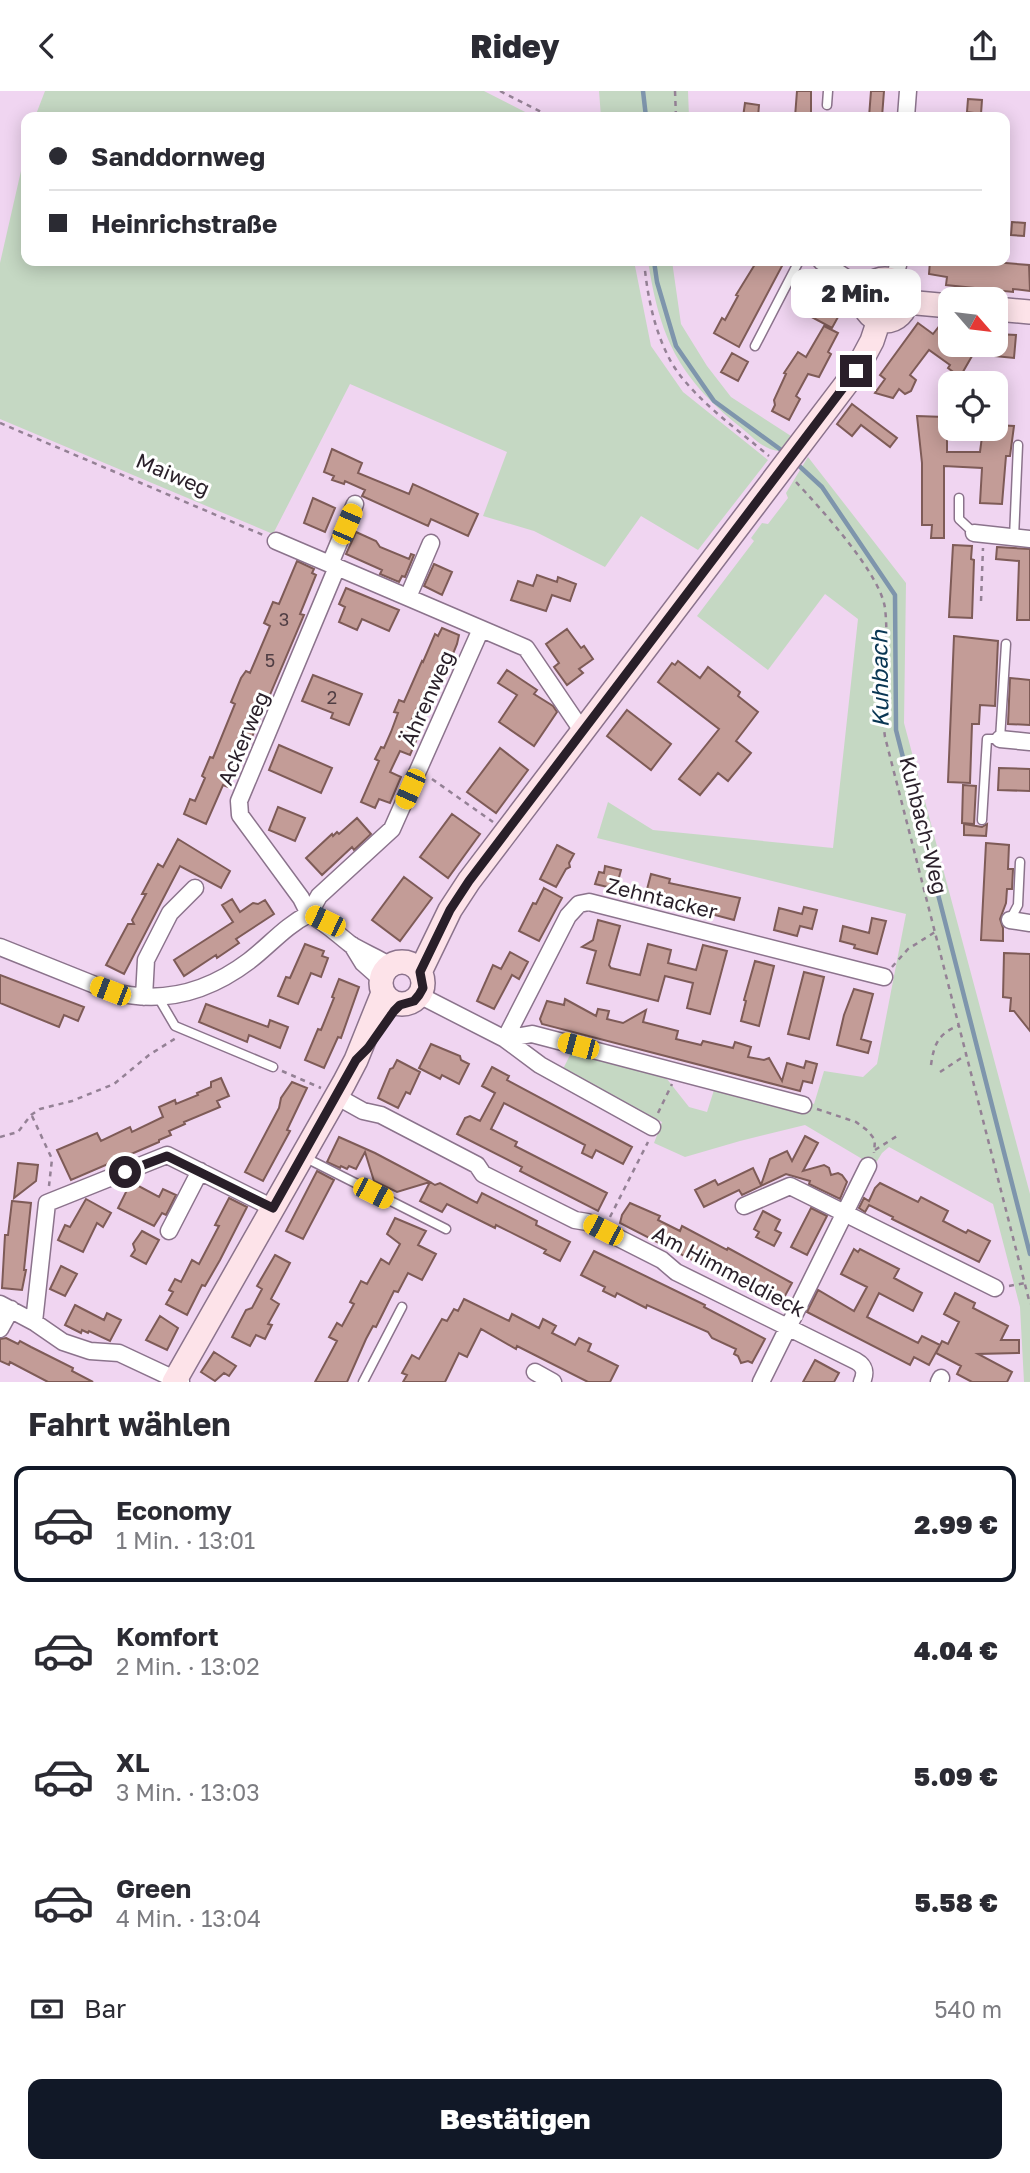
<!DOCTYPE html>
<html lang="de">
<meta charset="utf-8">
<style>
:root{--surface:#fff;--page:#f7f7f7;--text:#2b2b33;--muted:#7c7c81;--line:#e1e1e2;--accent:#111827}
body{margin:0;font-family:"Golos Text",sans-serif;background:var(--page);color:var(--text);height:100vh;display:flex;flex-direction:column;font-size:26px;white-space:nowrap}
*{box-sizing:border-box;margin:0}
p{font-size:23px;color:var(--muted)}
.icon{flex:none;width:38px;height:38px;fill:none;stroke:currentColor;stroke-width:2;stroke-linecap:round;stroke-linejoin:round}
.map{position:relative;height:1291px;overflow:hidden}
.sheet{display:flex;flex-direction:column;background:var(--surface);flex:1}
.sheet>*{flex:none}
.top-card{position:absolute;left:21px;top:21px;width:989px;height:154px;border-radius:14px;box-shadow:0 4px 18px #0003;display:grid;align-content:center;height:154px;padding:0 28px;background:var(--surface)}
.needle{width:46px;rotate:118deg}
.buttons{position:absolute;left:938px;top:196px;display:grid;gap:14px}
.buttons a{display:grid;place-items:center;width:70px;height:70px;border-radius:14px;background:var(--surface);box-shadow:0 4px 18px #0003;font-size:35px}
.end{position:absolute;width:32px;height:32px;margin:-16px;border:9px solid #291f29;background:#fff;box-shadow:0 0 0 4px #fff}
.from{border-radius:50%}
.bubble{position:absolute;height:49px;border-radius:14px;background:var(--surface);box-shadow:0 4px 18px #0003;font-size:23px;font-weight:800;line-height:49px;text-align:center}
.car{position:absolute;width:21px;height:42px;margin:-21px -10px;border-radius:9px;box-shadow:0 0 5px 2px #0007;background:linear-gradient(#f5c518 24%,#345 0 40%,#f5c518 0 76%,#345 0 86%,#f5c518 0)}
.top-card b{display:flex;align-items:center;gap:24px;height:66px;font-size:26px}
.top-card b+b{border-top:2px solid var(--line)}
.top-card i{width:18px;height:18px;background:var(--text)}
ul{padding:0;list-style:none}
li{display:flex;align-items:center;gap:21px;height:116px;margin:0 14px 10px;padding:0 14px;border:4px solid transparent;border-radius:14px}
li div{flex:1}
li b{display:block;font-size:26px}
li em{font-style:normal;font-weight:800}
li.active{border-color:var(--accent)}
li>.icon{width:63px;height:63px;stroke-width:1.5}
h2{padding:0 28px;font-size:32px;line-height:84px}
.pay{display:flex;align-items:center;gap:18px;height:77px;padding:0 28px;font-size:26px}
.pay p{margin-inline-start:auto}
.action{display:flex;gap:14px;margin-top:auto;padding:14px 28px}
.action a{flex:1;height:80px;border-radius:14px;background:var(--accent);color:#fff;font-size:28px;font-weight:800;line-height:80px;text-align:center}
header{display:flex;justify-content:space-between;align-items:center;height:91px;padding:0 28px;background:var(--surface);font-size:32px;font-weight:800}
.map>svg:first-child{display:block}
.green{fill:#c5d8c3}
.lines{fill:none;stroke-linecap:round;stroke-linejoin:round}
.stream{stroke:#7e95ac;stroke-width:4.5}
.building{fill:#c39c97;stroke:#7e5b57;stroke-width:2}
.lane-casing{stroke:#8b738c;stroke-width:11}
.street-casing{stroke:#8b738c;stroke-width:19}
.secondary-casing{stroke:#8b738c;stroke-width:26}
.path{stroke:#948195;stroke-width:2.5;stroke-dasharray:5 5;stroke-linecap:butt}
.lane{stroke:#fff;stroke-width:8}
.street{stroke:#fff;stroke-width:16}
.secondary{stroke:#fde3e9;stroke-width:23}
.route{stroke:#291f29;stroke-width:9}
.labels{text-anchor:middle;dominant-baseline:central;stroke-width:6;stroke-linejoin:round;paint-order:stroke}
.number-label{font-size:18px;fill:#503e44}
.street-label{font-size:21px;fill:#291f29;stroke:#fff}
.water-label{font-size:23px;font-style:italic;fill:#093653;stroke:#fff}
</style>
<header><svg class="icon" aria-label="back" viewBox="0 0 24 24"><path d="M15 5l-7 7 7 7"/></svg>Ridey<svg class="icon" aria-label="share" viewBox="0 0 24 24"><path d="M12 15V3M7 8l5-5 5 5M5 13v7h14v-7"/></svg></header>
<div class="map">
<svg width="1030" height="1291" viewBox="0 0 1030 1291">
<rect width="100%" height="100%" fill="#f0d5f1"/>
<path class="green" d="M45 0H484L535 26H35Z
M599 0H688L689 26H601Z
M26 58V170H634L651 255 683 301 768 369 698 459 641 425 605 476 534 440 483 425 507 361 350 293 273 443 0 328V172Z
M648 170H672L681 233 707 275 731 306 791 345 779 360C763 359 752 345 739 335 678 285 660 247 648 170Z
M808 366 906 492 904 632 1030 1103V1291H1024L1020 1216 993 1113 889 1056 882 1062 874 1075 805 1034 740 1050 685 1066 654 1052 662 1031 562 980 572 960 663 983 689 1016 707 1021 714 999 753 1010 758 996 814 1013 824 980 863 986 877 973 906 823 597 747 608 711 653 739 833 757 858 528 825 503 768 579 697 525 754 450 751 447 762 432 768 433 788 407 786 402Z"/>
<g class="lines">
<path class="stream" d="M643 0 646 26
M654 170 657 191 676 255 714 310 784 361
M796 372 822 396 895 504 896 639 1030 1163"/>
</g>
<path class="building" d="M797 0H811V26H795Z
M871 0H884L882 26H869Z
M968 8 982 9 981 23 967 21Z
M745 12 759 14 758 26H743Z
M1012 131 1025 132 1024 145 1011 144Z
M757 170H773L782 175 739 256 714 242 722 227 725 229 738 205 736 204Z
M930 170H981L1029 174 1030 200 1013 198V201L946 194 947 186 929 183Z
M821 196 845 208 841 216 843 217 832 237 806 223Z
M918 232 933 243 941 233 950 240V254H956L972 265 960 286 948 277 950 274 929 259 910 284 916 289 911 300 905 303 899 298 893 307 875 302 885 288 880 284Z
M824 235 838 242 828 261 831 263 819 286 808 283 796 305 800 308 789 329 772 320 775 314 774 309 786 283 784 282 798 261 806 266Z
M996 243 1016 244 1014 267 995 265Z
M732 262 748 271 738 290 721 281Z
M852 313 897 347 890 356 861 334 852 345 837 333Z
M917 325 944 326 943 343 947 344V361H980L983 338H996V334L1014 335 1010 365H1006L1002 413 980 412 982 377 944 375V447H931L932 434H922V372Z
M332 358 362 372 358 382 409 403 413 393 478 423 468 445 431 428 428 435 362 405 365 399 345 390 344 393 332 389 334 385 324 381Z
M313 407 335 417 325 441 304 432Z
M356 441 376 450 380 456 409 468 411 463 414 464 405 486 402 485 399 491 380 483 382 479 346 463Z
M953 454 972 455 971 468 974 469 972 527 949 526Z
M997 456 1030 458V529H1017L1019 470 996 468Z
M297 470 314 478 312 482 316 484 300 523 304 524 246 660H244L228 696 223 694 206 733 184 723 190 708 195 710 205 687 202 685 210 666 213 667 235 613 231 611 241 587 246 580 250 582 270 535 264 532 273 511 279 513Z
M434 473 452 481 442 504 424 495Z
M537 484 557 491 558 486 576 493 570 510 552 504 546 520 511 509 518 490 533 495Z
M346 497 399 519 389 540 362 528 357 539 339 531 345 516 339 513Z
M442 537 459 544 457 553 431 617 419 612 410 633 421 638 410 664 400 660 390 681 401 686 390 712 379 708 375 717 361 711 379 670 375 668 381 656 384 657 391 641 398 622 394 621 399 609 404 611 422 570 423 571 435 543 438 545Z
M567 538 581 557 584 555 593 568 579 578 583 582 567 594 554 576 559 572 546 553Z
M954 545 998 550 995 615 980 614 979 633H972L970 692 948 691Z
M678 570 700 587 708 576 740 601 738 605 758 621 736 650 751 662 728 690 718 682 700 704 679 688 719 638 658 591 672 572 675 574Z
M507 579 537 599 534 603 553 615 557 621 534 655 499 631 517 604 498 592Z
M313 584 362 603 349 634 331 627 333 622 302 610Z
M1010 587 1030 589V634L1008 633Z
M627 619 671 653 651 679 607 645Z
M279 654 332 677 321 702 269 679Z
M500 657 528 679 496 722 467 701Z
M999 677 1030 678V700L998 699Z
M963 694 976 695 974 733 962 732Z
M278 716 305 727 295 750 269 739Z
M452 723 480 743 448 787 420 766Z
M357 727 371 743 354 759 352 756 322 784 306 767 332 743 333 745 337 741 339 743Z
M964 733 982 736 987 733 986 745 964 744Z
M178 748 230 780 221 797 180 775 124 883 106 874 128 833H134L132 829 146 803H142L158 773 163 776Z
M986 752 1009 754 1008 778H1013L1012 798H1007L1006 812 1000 828 1003 837V850L981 849Z
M557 754 574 763 569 772 570 776 566 778 556 796 540 788Z
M605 775 621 779 616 798 595 793 599 781 604 782Z
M651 783 670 788 669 792 740 807 734 829 696 819 692 821 691 818 645 806Z
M404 786 432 807 400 850 372 829Z
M544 797 562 807 539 850 519 840 533 812 536 813Z
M232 808 240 821 253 812 258 813 265 809 274 823 236 848 239 852 217 867 216 864 184 885 174 869 233 831 222 814Z
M804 816 817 819 812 838 800 835 797 845 774 839 779 817 802 823Z
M872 827 886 830 877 863 854 857 855 854 840 850 843 835 869 842Z
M598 829 620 835 609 874 611 877 640 884 648 853 671 859 668 872 696 879 703 854 727 860 710 923 687 917 693 892 665 885 658 910 587 892 596 860 582 856 593 849Z
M305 853 324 860 322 865 328 867 321 886 311 882 298 913 278 905 286 886 290 887Z
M510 861 528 871 519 888 512 884 494 918 477 910 493 874 501 878Z
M1004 862 1030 863V940L1014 920H1010L1011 907 1003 906Z
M755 870 774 875 759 935 741 930 746 910 744 909Z
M804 881 824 886 809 948 788 943Z
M0 884 84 916 78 930 64 924 59 936 0 912Z
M339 888 359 896 341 947 338 946 324 977 305 969 318 938 321 939 334 907 332 906Z
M854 898 873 903 861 948 871 951 868 962 837 954 844 924Z
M565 908 596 925 598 918 609 920 607 928 623 932 646 919 643 931 678 940 676 948 701 954 703 950 733 957 735 951 751 956 748 966 764 969 769 967 782 990 787 972 804 977 806 970 817 973 812 992 803 990 800 1000 542 933 540 928 547 910 564 914Z
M206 913 268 936 270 929 288 936 280 957 249 944 247 951 199 931Z
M431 953 460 965 461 969 469 973 459 993 442 984 440 988 419 977Z
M397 969 420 981 410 1003 406 1001 398 1017 378 1007 390 978 393 977Z
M492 976 509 985 507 989 632 1056 623 1073 596 1059 592 1067 582 1062 585 1054 504 1012 491 1038 517 1051 515 1055 607 1102 598 1120 520 1080 522 1076 457 1043 465 1027 470 1025 480 1030 495 1002 482 995Z
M221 987 229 1005 217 1010 220 1016 184 1031 185 1033 169 1040 171 1044 159 1049V1051L71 1089 57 1059 97 1042 101 1050 130 1036 132 1041 163 1026 159 1016 175 1009 176 1013 198 1004 197 1002 211 996V991Z
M292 991 307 997 287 1039 290 1040 263 1090 245 1081 279 1017 281 1007Z
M805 1045 818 1052 803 1080 824 1074 829 1077 831 1084 838 1082 842 1084 847 1091 840 1108 809 1093 810 1090 786 1083 742 1104 739 1099 704 1116 695 1099 715 1089 718 1094 753 1077 761 1094 770 1068 787 1060 792 1070Z
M339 1046 375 1062 430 1091 397 1101 374 1090 365 1061 356 1078 349 1075 347 1078 341 1075 340 1077 327 1071Z
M18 1072 38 1074 36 1090 14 1107Z
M317 1080 334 1089 303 1148 286 1140Z
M131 1091 159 1106 163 1098 176 1104 166 1124 162 1122 154 1135 118 1117Z
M430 1091 435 1094 440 1092 477 1112 482 1102 537 1130 536 1134 570 1151 560 1170 544 1162 546 1159 496 1134 495 1137 447 1113 442 1121 420 1110Z
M880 1092 918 1111 921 1106 948 1120 943 1130 966 1142 968 1139 990 1150 979 1171 892 1128 893 1126 869 1114 865 1121 859 1117 864 1107 869 1110 875 1097Z
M229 1107 247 1116 220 1169 205 1195 202 1194 187 1224 166 1213 173 1201 169 1199 175 1188 181 1191 192 1169 199 1173 219 1135 215 1134Z
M86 1108 111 1122 103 1136 97 1132 83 1161 58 1149 65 1134 70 1136Z
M12 1110 31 1112 24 1179H26L22 1199 2 1197 5 1144H8Z
M630 1112 660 1125 658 1129 680 1140 682 1135 727 1159 728 1157 792 1192 780 1214 620 1132 622 1124Z
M811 1117 827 1125 807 1164 791 1156Z
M763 1120 780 1129 775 1139 781 1142 774 1155 756 1146 759 1141 754 1138Z
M395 1127 426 1140 418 1154 436 1163 422 1189 408 1182 398 1201 394 1200 376 1236 373 1235 366 1248 347 1291H315L337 1250 329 1246 337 1232 342 1235 354 1213 350 1211 361 1190 367 1193 381 1168 389 1173 400 1153 387 1143Z
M142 1140 159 1149 146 1173 131 1165 135 1159 133 1153Z
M854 1158 858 1161 860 1158 899 1178 894 1187 922 1202 913 1220 879 1202 867 1226 918 1252 922 1245 940 1254 929 1274 914 1266 910 1274 807 1221 818 1199 854 1220 867 1196 841 1183Z
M594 1160 705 1214 704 1216 765 1248 752 1272 748 1270 741 1272 738 1265 734 1263 736 1258 712 1247 708 1241 647 1214 646 1217 617 1202 615 1206 603 1200 605 1196 581 1184Z
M275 1164 290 1172 271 1208 279 1213 268 1233 272 1234 265 1248 256 1244 250 1255 232 1246 246 1219 252 1217 262 1198 257 1195Z
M61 1175 77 1183 65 1205 50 1198Z
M955 1202 975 1212 973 1217 1008 1235 1001 1249H1019V1262L978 1263 1012 1281 1007 1291H972L957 1283 961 1275 936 1262 942 1250 948 1253 959 1231 944 1223Z
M464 1208 509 1230 512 1223 539 1237 543 1228 556 1235 552 1242 564 1248 575 1254 579 1247 591 1253 588 1260 618 1275 610 1291H588L517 1255 516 1258 481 1238 467 1266 459 1262 445 1291H403L407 1284 402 1282 412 1264 419 1268 442 1228 447 1230 454 1218 458 1220Z
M75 1214 104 1229 107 1222 121 1229 110 1250 89 1240 88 1242 82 1239 81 1242 65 1234Z
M160 1225 178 1237 167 1259 146 1249Z
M6 1247 18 1253 20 1250 31 1256 73 1277 72 1280 93 1291H48L10 1271 9 1274 0 1270V1248Z
M214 1261 236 1275 229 1285 224 1282 215 1290 201 1281Z
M815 1269 839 1282 834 1291H803Z"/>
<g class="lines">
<defs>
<path id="lane" d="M827 14 828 0
M755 255 799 170
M959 407V428L974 442
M1014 447 1018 354
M982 729 987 648H1000L1006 553
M1010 829 1018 814 1020 771
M158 906 175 935 273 976
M304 1066 446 1138
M363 1291 402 1216"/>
<path id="street" d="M906 26 908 0
M821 170 867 201
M894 190 899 170
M974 442 1030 448
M276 450 526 557 583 641
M330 473 355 413
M408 506 431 452
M1000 648 1030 651
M309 823 301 807 240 724 239 710 337 476
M309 823 319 805 392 738 481 538
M1010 829 1030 832
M352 854 363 872 381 888
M0 856 110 900C161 914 208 901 249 870 270 854 285 835 309 823 325 831 336 842 350 853 362 861 377 866 390 875
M419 904 505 948 568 825 579 813 589 811 884 886
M144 906 146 869 170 822 195 797
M336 1005 363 1020 381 1024 477 1074 483 1083 575 1129 587 1131 662 1169 676 1181 856 1270C865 1275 866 1282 862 1291
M652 1036 540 974 505 948 532 943 803 1014
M744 1115 790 1095 995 1197
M169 1140 200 1080
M0 1213 34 1231 63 1251 90 1260 119 1262 181 1291
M34 1231 47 1112 167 1064 273 1117
M0 1238 11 1218
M535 1281 553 1291
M761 1291 868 1075
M939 1291 941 1287"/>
<path id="secondary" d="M864 209a21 21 0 1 1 42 0a21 21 0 1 1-42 0Z
M906 211 950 215
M996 218 1030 221
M381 892a21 21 0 1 1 42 0a21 21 0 1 1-42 0Z
M420 881 450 819 469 790 856 280 872 250 879 229
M174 1291 344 992 356 969 383 902"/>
</defs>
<use href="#lane" class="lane-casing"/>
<use href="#street" class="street-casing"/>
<use href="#secondary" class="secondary-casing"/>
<path class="path" d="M500 0 551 26
M675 0 676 26
M644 170C647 202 653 234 667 263 685 302 736 337 769 365
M0 332 263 444
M796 391C821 418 880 482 885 517 890 560 879 603 885 646L1030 1213
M981 510 983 457
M432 688 493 731
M892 876 908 858 935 841
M931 974C934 952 939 942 960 934
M282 980 321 997
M940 981 966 964
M817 1018 856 1031 868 1040 875 1049 874 1062
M658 1022 672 993
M32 1025 52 1068 49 1095
M0 1046 18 1041 31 1024 40 1018 72 1010 114 993 149 964 176 947
M875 1059 897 1045
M610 1126 648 1051
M1009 1195 1025 1192"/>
<use href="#lane" class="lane"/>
<use href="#street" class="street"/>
<use href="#secondary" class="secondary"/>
</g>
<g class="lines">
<path class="route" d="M125 1081 167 1065 273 1117 356 969 368 957 394 920 400 914 414 910 419 904 423 897 420 881 450 819 469 790 856 280"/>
</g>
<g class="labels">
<g class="number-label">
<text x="284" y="528">3</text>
<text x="270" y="569">5</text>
<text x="332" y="606">2</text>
</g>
<g class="street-label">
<text transform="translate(173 383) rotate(23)">Maiweg</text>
<text transform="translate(427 607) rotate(-66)">Ährenweg</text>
<text transform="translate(243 647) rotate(-67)">Ackerweg</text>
<text transform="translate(924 734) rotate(76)">Kuhbach-Weg</text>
<text transform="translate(662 807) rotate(14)">Zehntacker</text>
<text transform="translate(729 1180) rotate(28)">Am Himmeldieck</text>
</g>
<g class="water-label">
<text transform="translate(879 588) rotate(-91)">Kuhbach</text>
</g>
</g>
</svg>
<div class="buttons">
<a><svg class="needle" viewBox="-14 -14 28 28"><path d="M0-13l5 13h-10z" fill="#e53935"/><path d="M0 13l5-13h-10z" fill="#7c7c81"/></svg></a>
<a><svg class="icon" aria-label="locate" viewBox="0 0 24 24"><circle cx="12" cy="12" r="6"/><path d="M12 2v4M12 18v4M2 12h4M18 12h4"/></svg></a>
</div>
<i class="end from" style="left:125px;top:1081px"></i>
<i class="end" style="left:856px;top:280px"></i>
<div class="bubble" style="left:791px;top:178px;width:130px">2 Min.</div>
<i class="car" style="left:347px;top:433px;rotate:23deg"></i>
<i class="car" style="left:410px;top:698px;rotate:204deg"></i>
<i class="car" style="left:325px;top:830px;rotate:296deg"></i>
<i class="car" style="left:110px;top:900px;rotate:291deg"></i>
<i class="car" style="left:578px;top:955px;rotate:285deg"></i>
<i class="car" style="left:373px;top:1102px;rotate:117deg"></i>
<i class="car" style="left:603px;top:1139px;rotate:297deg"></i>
<div class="top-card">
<b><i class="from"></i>Sanddornweg</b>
<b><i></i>Heinrichstraße</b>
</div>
</div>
<section class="sheet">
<h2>Fahrt wählen</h2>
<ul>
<li class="active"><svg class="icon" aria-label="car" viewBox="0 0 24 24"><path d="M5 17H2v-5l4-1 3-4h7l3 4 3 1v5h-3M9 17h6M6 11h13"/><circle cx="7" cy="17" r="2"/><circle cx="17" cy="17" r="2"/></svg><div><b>Economy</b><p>1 Min. · 13:01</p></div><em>2.99 €</em></li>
<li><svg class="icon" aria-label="car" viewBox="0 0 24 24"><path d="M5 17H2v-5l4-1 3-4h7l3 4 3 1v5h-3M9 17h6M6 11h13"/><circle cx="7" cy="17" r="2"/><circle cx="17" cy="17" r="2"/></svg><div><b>Komfort</b><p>2 Min. · 13:02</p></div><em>4.04 €</em></li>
<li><svg class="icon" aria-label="car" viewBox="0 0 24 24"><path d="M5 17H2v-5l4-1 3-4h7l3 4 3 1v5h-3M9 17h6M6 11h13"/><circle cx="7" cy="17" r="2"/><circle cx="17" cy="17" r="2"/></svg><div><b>XL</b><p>3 Min. · 13:03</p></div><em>5.09 €</em></li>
<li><svg class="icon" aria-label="car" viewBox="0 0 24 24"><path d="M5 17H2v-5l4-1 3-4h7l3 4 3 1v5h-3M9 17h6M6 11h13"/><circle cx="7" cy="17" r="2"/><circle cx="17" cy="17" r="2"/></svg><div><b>Green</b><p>4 Min. · 13:04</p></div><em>5.58 €</em></li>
</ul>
<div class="pay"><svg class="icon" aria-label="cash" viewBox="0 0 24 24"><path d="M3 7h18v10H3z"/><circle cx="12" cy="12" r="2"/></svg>Bar<p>540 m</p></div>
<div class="action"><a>Bestätigen</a></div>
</section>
